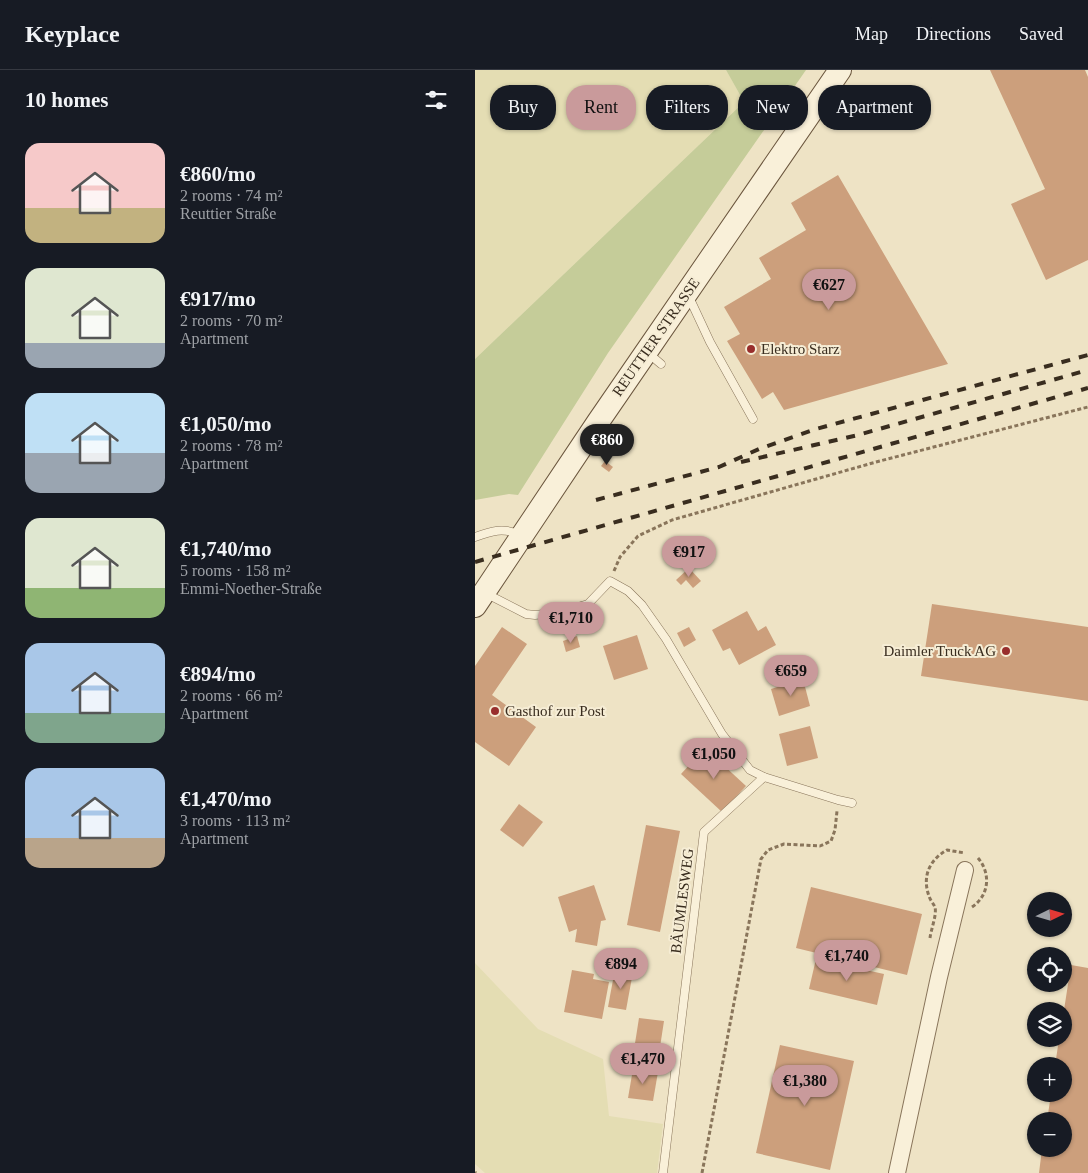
<!DOCTYPE html>
<meta charset="utf-8">
<style>
body{margin:0;font-family:Georgia,serif;background:#242831;color:#f1f3f6;height:100vh;display:flex;flex-direction:column;font-size:19px;white-space:nowrap}
*{box-sizing:border-box;margin:0}
p{font-size:16px;color:#9ea1a6}
.icon{flex:none;width:28px;height:28px;fill:none;stroke:currentColor;stroke-width:2;stroke-linecap:round;stroke-linejoin:round}
.map{position:relative;flex:1;overflow:hidden}
.sheet{display:flex;flex-direction:column;background:#171b24;width:475px}
.sheet>*{flex:none}
.banner{position:absolute;left:15px;top:15px;width:475px;height:45px;display:flex;gap:10px}
.needle{width:32px;rotate:85deg}
.fabs{position:absolute;left:552px;top:822px;display:grid;gap:10px}
.fabs a{display:grid;place-items:center;width:45px;height:45px;border-radius:50%;background:#171b24;box-shadow:0 1px 4px #0004;font-size:25px}
.price{position:absolute;translate:-50% -42px;padding:0 11px;border-radius:18px;background:#c99a9b;color:#111;font-size:16px;line-height:32px;filter:drop-shadow(0 1px 2px #0008)}
.price::after{content:'';position:absolute;left:50%;top:30px;width:15px;height:11px;margin-left:-8px;background:inherit;clip-path:polygon(0 0,100% 0,50% 100%)}
.price.selected{background:#222;color:#fff}
ul{padding:0;list-style:none}
li{display:flex;align-items:center;gap:15px;height:125px;padding:0 25px}
li span{display:grid;place-items:center;flex:none;width:140px;height:100px;border-radius:15px;color:#555}
li>.icon{margin-inline-start:auto}
span .icon{width:60px;height:60px;fill:#fffc;stroke-width:1}
li b{font-size:21px}
h2{display:flex;justify-content:space-between;align-items:center;height:60px;padding:0 25px;font-size:21px}
.pill{padding:0 18px;border-radius:20px;background:#171b24;box-shadow:0 1px 4px #0004;font-size:18px;line-height:45px}
.pill.selected{background:#c99a9b;color:#111}
header{display:flex;align-items:center;gap:30px;box-sizing:border-box;height:70px;padding:0 25px;background:#171b24;border-bottom:1px solid #363941}
header strong{font-size:24px}
nav{display:flex;gap:28px;margin-inline-start:auto;font-size:18px}
main{display:flex;flex:1;min-height:0}
.map>svg:first-child{display:block}
</style>
<header>
<strong>Keyplace</strong>
<nav><a>Map</a><a>Directions</a><a>Saved</a></nav>
</header>
<main>
<section class="sheet">
<h2>10 homes<svg class="icon" aria-label="filters" viewBox="0 0 24 24"><path d="M4 7h16M4 17h16"/><circle cx="9" cy="7" r="2"/><circle cx="15" cy="17" r="2"/></svg></h2>
<ul>
<li><span style="background:linear-gradient(#f6c9c9 65%,#c2b280 0)"><svg class="icon" aria-label="home" viewBox="0 0 24 24"><path d="M3 11l9-7 9 7M6 9v11h12V9"/></svg></span><div><b>€860/mo</b><p>2 rooms · 74 m²</p><p>Reuttier Straße</p></div></li>
<li><span style="background:linear-gradient(#dfe7d0 75%,#9aa5b1 0)"><svg class="icon" aria-label="home" viewBox="0 0 24 24"><path d="M3 11l9-7 9 7M6 9v11h12V9"/></svg></span><div><b>€917/mo</b><p>2 rooms · 70 m²</p><p>Apartment</p></div></li>
<li><span style="background:linear-gradient(#bfe0f5 60%,#9aa5b1 0)"><svg class="icon" aria-label="home" viewBox="0 0 24 24"><path d="M3 11l9-7 9 7M6 9v11h12V9"/></svg></span><div><b>€1,050/mo</b><p>2 rooms · 78 m²</p><p>Apartment</p></div></li>
<li><span style="background:linear-gradient(#dfe7d0 70%,#8fb573 0)"><svg class="icon" aria-label="home" viewBox="0 0 24 24"><path d="M3 11l9-7 9 7M6 9v11h12V9"/></svg></span><div><b>€1,740/mo</b><p>5 rooms · 158 m²</p><p>Emmi-Noether-Straße</p></div></li>
<li><span style="background:linear-gradient(#a9c7e8 70%,#7fa58c 0)"><svg class="icon" aria-label="home" viewBox="0 0 24 24"><path d="M3 11l9-7 9 7M6 9v11h12V9"/></svg></span><div><b>€894/mo</b><p>2 rooms · 66 m²</p><p>Apartment</p></div></li>
<li><span style="background:linear-gradient(#a9c7e8 70%,#b9a48a 0)"><svg class="icon" aria-label="home" viewBox="0 0 24 24"><path d="M3 11l9-7 9 7M6 9v11h12V9"/></svg></span><div><b>€1,470/mo</b><p>3 rooms · 113 m²</p><p>Apartment</p></div></li>
</ul>
</section>
<div class="map">
<svg width="613" height="1103" viewBox="0 0 613 1103">
<rect width="100%" height="100%" fill="#eee3c5"/>
<g fill="#e4ddb3">
<polygon points="0,0 251,0 269,32 0,289"/>
<polygon points="0,893 63,959 128,989 134,1046 188,1054 182,1103 10,1103 0,1094"/>
</g>
<polygon fill="#c5cc99" points="251,0 331,0 133,283 43,425 34,424 0,430 0,289 269,32"/>
<g fill="#cc9f7c">
<polygon points="515,0 610,0 613,7 613,190 571,210 536,134 570,119"/>
<polygon points="363,105 473,294 309,340 298,322 287,329 252,271 265,264 249,237 296,209 284,188 331,160 316,133"/>
<polygon points="130,391 138,397 134,402 126,396"/>
<polygon points="214,498 226,511 218,518 211,510 206,515 201,510"/>
<polygon points="457,534 613,557 613,631 446,606"/>
<polygon points="272,541 283,561 291,556 301,575 264,595 255,578 248,581 237,560"/>
<polygon points="27,557 52,574 17,625 61,657 34,696 0,672 0,596"/>
<polygon points="214,557 221,570 209,577 202,563"/>
<polygon points="162,565 173,599 139,610 128,576"/>
<polygon points="102,566 105,577 91,582 88,571"/>
<polygon points="328,609 335,636 304,646 296,619"/>
<polygon points="335,656 343,688 312,696 304,664"/>
<polygon points="230,678 271,716 247,742 206,704"/>
<polygon points="44,734 68,752 48,777 25,760"/>
<polygon points="171,755 205,761 185,862 152,855"/>
<polygon points="119,815 131,850 126,851 122,876 100,872 102,859 94,862 83,827"/>
<polygon points="336,817 447,844 432,905 321,878"/>
<polygon points="341,889 409,904 402,935 334,919"/>
<polygon points="596,895 613,898 613,1103 564,1103 567,1079 589,1079 589,1051 572,1051 576,1024 589,1024 589,996 580,996 584,969 589,969 589,940"/>
<polygon points="140,899 158,902 151,940 133,937"/>
<polygon points="97,900 119,904 118,909 134,912 127,949 89,942"/>
<polygon points="164,948 189,951 183,990 158,986"/>
<polygon points="305,975 379,991 355,1100 281,1083"/>
<polygon points="158,999 183,1002 178,1031 153,1028"/>
</g>
<g fill="none" stroke-linecap="round" stroke-linejoin="round">
<g stroke="#89755b" stroke-width="9">
<g id="lane">
<polyline points="214,227 235,272 278,349"/>
<polyline points="173,283 186,294"/>
<path d="M0 467C16 461 29 457 45 465"/>
<polyline points="12,524 51,544 60,545 86,542 113,534 135,511 153,521 167,535 191,569 247,664 275,700 289,707 363,730 377,733"/>
<polyline points="188,1103 229,762 289,707"/>
</g>
</g>
<g stroke="#89755b" stroke-width="18">
<polyline id="street" points="422,1103 464,907 490,800"/>
</g>
<g stroke="#6b563e" stroke-width="24">
<polyline id="secondary" points="0,536 123,352 365,0"/>
</g>
<g stroke="#89755b" stroke-width="3" stroke-dasharray="4 2.5" stroke-linecap="butt">
<polyline points="139,501 145,487 163,466 197,450 401,392 613,337"/>
<path d="M497 837C515 825 516 802 502 787"/>
<path d="M455 868C456 859 462 845 460 837 458 833 455 830 454 826 447 807 454 790 472 780L490 783"/>
<polyline points="0,1102 1,1103"/>
<polyline points="227,1103 286,789 293,780 309,774 345,776 356,771 360,760 362,741"/>
</g>
<use href="#lane" stroke="#f9f0d9" stroke-width="8"/>
<use href="#street" stroke="#f9f0d9" stroke-width="16"/>
<use href="#secondary" stroke="#f9f0d9" stroke-width="22"/>
<g stroke="#392d1f" stroke-width="4" stroke-dasharray="9 9" stroke-linecap="butt">
<polyline points="266,392 383,365 613,300"/>
<polyline points="121,430 244,397 284,379 341,359 613,285"/>
<polyline points="0,492 613,318"/>
</g>
</g>
<g fill="#982e2c" stroke="#f6edd5" stroke-width="2">
<circle cx="276" cy="279" r="5"/>
<circle cx="531" cy="581" r="5"/>
<circle cx="20" cy="641" r="5"/>
</g>
<g text-anchor="middle" stroke-width="4" stroke-linejoin="round" paint-order="stroke">
<g font-size="15" fill="#392d1f" stroke="#f6edd5">
<text transform="translate(181 267) rotate(-55)" y="5">REUTTIER STRASSE</text>
<text transform="translate(207 831) rotate(-83)" y="5">BÄUMLESWEG</text>
</g>
<g font-size="15" fill="#392d1f" stroke="#f6edd5" text-anchor="start">
<text x="286" y="284">Elektro Starz</text>
<text x="521" y="586" text-anchor="end">Daimler Truck AG</text>
<text x="30" y="646">Gasthof zur Post</text>
</g>
</g>
</svg>
<div class="fabs">
<a><svg class="needle" viewBox="-14 -14 28 28"><path d="M0-13l5 13h-10z" fill="#e53935"/><path d="M0 13l5-13h-10z" fill="#9ea1a6"/></svg></a>
<a><svg class="icon" aria-label="locate" viewBox="0 0 24 24"><circle cx="12" cy="12" r="6"/><path d="M12 2v4M12 18v4M2 12h4M18 12h4"/></svg></a>
<a><svg class="icon" aria-label="layers" viewBox="0 0 24 24"><path d="M12 4l9 5-9 5-9-5zM3 14l9 5 9-5"/></svg></a>
<a>+</a>
<a>−</a>
</div>
<b class="price" style="left:354px;top:241px">€627</b>
<b class="price selected" style="left:132px;top:396px">€860</b>
<b class="price" style="left:214px;top:508px">€917</b>
<b class="price" style="left:96px;top:574px">€1,710</b>
<b class="price" style="left:316px;top:627px">€659</b>
<b class="price" style="left:239px;top:710px">€1,050</b>
<b class="price" style="left:372px;top:912px">€1,740</b>
<b class="price" style="left:146px;top:920px">€894</b>
<b class="price" style="left:168px;top:1015px">€1,470</b>
<b class="price" style="left:330px;top:1037px">€1,380</b>
<div class="banner">
<a class="pill">Buy</a>
<a class="pill selected">Rent</a>
<a class="pill">Filters</a>
<a class="pill">New</a>
<a class="pill">Apartment</a>
</div>
</div>
</main>
